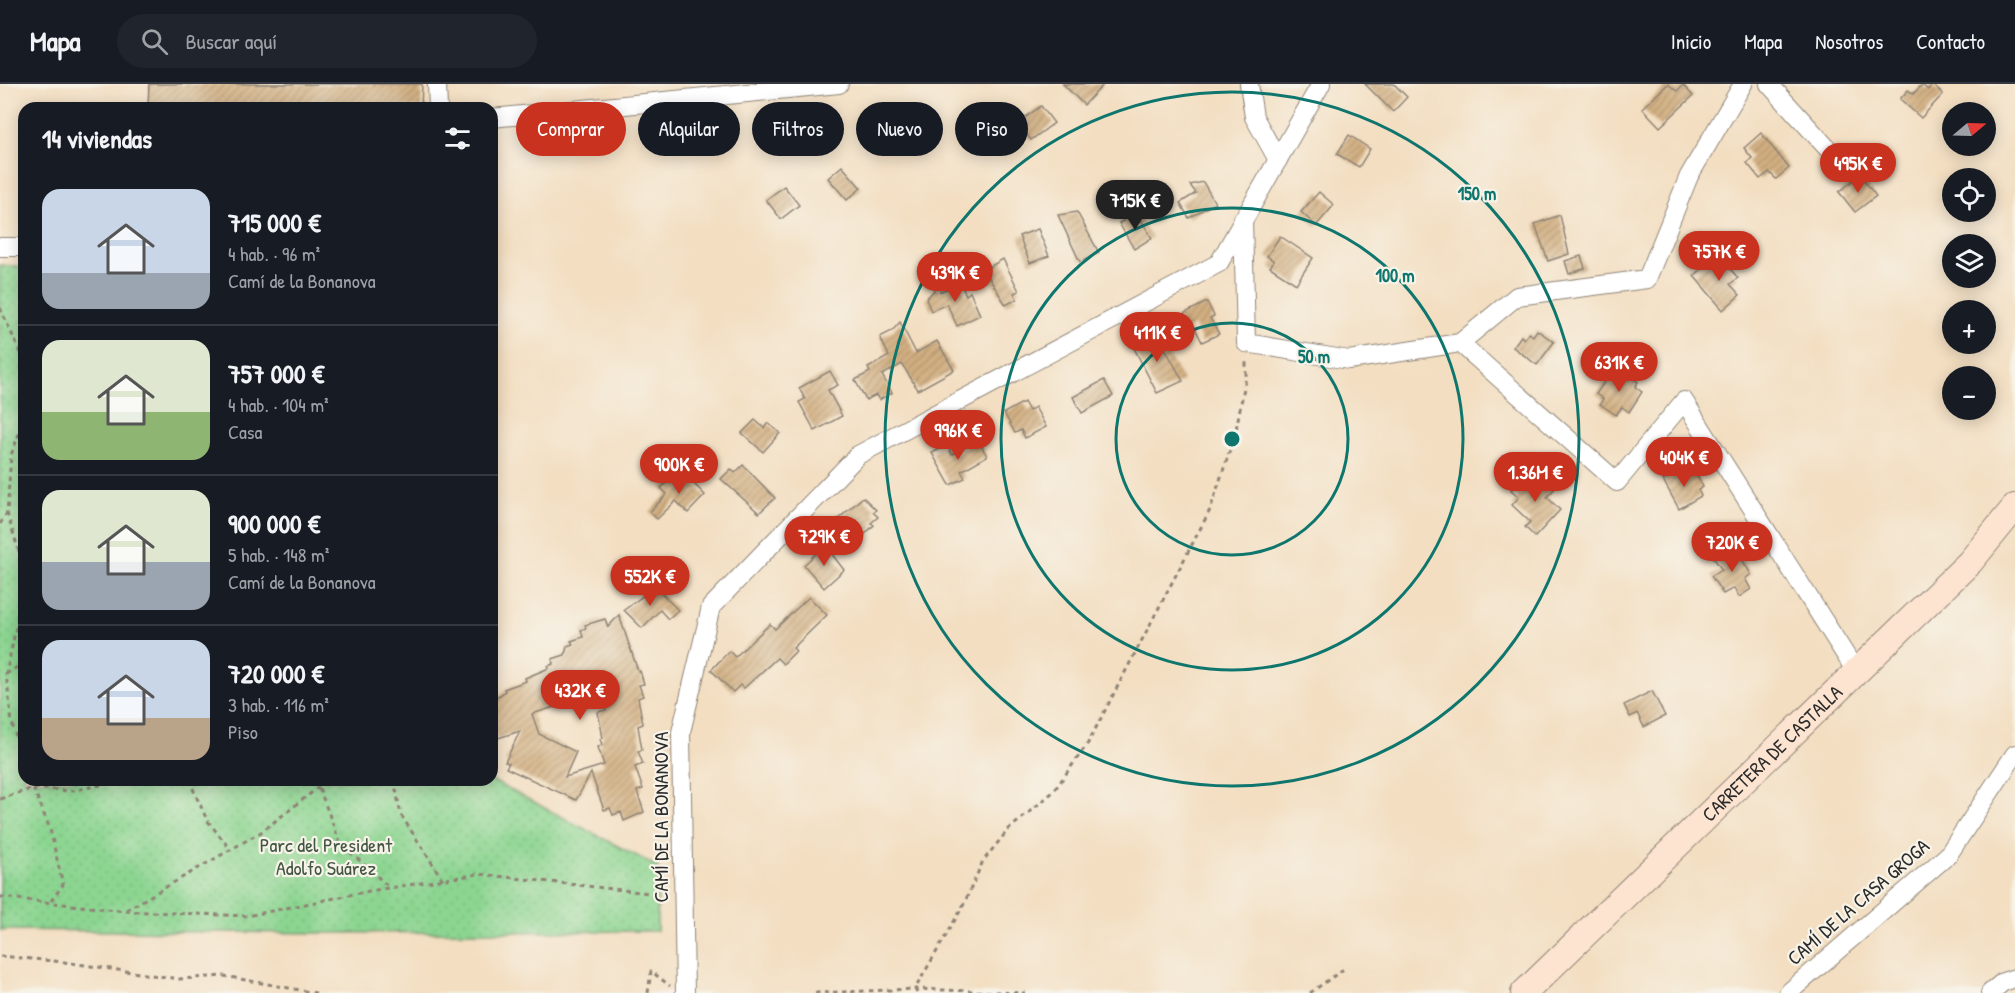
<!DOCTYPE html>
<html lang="es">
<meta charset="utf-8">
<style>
body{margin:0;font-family:"Patrick Hand",sans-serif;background:#20242c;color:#f1f3f6;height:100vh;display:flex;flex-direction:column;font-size:22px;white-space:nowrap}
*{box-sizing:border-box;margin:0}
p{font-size:20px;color:#9ea1a6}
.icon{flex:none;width:33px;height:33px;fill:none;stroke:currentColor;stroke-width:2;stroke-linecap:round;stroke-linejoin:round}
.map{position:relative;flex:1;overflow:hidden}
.drawer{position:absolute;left:18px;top:18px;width:480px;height:684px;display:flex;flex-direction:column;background:#171b24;border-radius:18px;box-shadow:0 3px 15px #0003}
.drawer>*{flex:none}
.guide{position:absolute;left:516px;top:18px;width:570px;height:54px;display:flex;gap:12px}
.needle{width:39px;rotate:71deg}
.fabs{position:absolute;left:1942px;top:18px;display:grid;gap:12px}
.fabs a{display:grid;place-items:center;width:54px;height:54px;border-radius:50%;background:#171b24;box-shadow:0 3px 15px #0003;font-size:30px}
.price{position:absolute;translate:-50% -51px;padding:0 14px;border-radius:21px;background:#c8321e;color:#fff;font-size:20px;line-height:39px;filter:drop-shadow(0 2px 3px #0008)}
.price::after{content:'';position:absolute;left:50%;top:36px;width:18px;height:14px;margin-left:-9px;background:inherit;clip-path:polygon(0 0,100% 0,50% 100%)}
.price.on{background:#222;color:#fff}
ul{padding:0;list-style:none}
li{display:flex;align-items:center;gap:18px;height:150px;padding:0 24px}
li+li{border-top:2px solid #363941}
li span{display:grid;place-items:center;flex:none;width:168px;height:120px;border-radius:18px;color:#555}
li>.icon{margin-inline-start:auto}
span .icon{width:72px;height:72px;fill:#fffc;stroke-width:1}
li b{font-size:26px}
h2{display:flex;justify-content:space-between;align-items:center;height:72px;padding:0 24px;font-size:26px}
.pill{padding:0 21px;border-radius:27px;background:#171b24;box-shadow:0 3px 15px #0003;font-size:21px;line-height:54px}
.pill.on{background:#c8321e;color:#fff}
header{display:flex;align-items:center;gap:36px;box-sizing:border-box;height:84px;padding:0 30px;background:#171b24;border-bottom:2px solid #363941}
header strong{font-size:28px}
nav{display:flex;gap:33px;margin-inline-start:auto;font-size:21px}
.search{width:420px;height:54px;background:#20242c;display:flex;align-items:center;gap:15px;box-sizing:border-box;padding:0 21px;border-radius:33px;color:#9ea1a6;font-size:22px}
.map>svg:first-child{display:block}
</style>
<header>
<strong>Mapa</strong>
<div class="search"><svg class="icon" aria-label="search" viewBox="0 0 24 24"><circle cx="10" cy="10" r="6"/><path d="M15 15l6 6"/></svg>Buscar aquí</div>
<nav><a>Inicio</a><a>Mapa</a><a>Nosotros</a><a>Contacto</a></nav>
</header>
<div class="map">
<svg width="2015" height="909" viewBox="0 0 2015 909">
<defs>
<pattern id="park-dots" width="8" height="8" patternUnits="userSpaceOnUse" patternTransform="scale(1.5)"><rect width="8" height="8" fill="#8cd591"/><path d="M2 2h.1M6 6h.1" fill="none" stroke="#79b77d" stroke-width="1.8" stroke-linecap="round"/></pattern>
<pattern id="building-hatch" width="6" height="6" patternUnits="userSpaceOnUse" patternTransform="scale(1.5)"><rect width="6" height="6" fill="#d3b082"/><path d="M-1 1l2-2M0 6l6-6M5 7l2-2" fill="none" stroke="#ab8f6b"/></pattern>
</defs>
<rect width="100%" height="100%" fill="#f7f3e8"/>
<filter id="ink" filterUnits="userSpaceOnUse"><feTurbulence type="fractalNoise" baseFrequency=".0167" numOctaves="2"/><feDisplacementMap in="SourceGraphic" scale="12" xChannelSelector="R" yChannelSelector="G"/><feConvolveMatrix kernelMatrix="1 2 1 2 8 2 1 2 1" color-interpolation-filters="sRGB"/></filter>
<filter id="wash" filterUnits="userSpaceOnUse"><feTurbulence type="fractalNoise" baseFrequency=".008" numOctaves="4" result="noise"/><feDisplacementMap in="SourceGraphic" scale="24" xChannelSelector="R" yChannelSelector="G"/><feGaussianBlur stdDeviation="1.35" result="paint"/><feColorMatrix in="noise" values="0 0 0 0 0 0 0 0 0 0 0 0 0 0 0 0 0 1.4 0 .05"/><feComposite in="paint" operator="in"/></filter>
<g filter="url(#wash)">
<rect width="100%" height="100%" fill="#f3dec1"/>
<polygon fill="url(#park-dots)" stroke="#5c805e" stroke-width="1.5" points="0,181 24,183 24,696 491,696 658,783 657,847 326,849 0,846"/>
<g id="blocks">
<g fill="url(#building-hatch)" fill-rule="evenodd">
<polygon points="149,0 422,0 421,24 148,24"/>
<polygon points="1063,0 1104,0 1084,21"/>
<polygon points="1365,0 1394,0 1407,13 1393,28"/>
<polygon points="1668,0 1677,7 1683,1 1693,12 1660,43 1642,24"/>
<polygon points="1922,1 1928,6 1932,1 1943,10 1921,34 1900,15 1908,6 1913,10"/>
<polygon points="1041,22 1054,39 1031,56 1018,39"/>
<polygon points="1761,49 1789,84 1776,95 1769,88 1760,95 1747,79 1752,74 1744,64"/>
<polygon points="1349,51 1370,65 1359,83 1337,70"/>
<polygon points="842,82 861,104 847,116 828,94"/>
<polygon points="1860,91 1876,112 1855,128 1839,108"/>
<polygon points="1203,98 1215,119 1189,134 1180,119 1196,109 1190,101"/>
<polygon points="784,102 799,121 781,135 766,116"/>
<polygon points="1319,108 1334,121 1316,142 1301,128"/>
<polygon points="1077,128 1099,169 1080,178 1058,131"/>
<polygon points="1137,129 1152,154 1134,165 1119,139"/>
<polygon points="1560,131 1569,170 1548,177 1535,140"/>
<polygon points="1038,145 1049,172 1030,179 1019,152"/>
<polygon points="1280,152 1313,174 1296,200 1270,183 1274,177 1267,172"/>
<polygon points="1718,171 1738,194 1730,200 1740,211 1723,226 1694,192"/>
<polygon points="1581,172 1585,184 1569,190 1565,177"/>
<polygon points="1003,175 1019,207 1014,209 1017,215 1006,221 984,186"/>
<polygon points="960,199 966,211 970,208 980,231 957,242 947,220 931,227 926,215 938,202 940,208"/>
<polygon points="1207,218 1214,232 1210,234 1219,250 1202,258 1194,242 1184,247 1177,233"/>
<polygon points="900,238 916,269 937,257 954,286 918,306 902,280 882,291 892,309 879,316 876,311 866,316 855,296 870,288 868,284 889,272 880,253 892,247"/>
<polygon points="1537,246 1554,258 1537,281 1513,263 1521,252 1524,255 1529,249 1533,252"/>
<polygon points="1156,248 1183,297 1157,309 1132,260"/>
<polygon points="830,287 838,301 828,306 842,332 815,347 799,318 805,315 799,304"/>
<polygon points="1611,288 1620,293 1624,288 1638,298 1635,303 1642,308 1629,328 1622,323 1616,331 1600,320 1603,315 1596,310"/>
<polygon points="1104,296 1113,312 1082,329 1073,313"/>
<polygon points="1024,318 1029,327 1035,323 1046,343 1025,354 1021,346 1015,349 1004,329"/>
<polygon points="755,336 764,344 768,339 780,349 763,368 742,349"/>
<polygon points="978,356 987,372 961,387 965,394 950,401 932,369 947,361 952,371"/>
<polygon points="743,381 775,414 759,429 721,395 731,385 735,389"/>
<polygon points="1683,385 1688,393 1696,389 1703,403 1698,406 1701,412 1679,425 1663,396"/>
<polygon points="680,386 705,411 688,429 676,417 657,435 650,428 667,410 661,404"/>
<polygon points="1528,388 1541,400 1546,394 1556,403 1547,413 1560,426 1535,453 1525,443 1530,438 1512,421 1519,413 1511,406"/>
<polygon points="863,413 876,426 873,428 878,433 871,439 874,441 857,458 846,448 836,459 827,450 837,439 836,437"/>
<polygon points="825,461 844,486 824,504 804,481"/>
<polygon points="1726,465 1730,471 1737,467 1751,490 1745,495 1751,505 1739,513 1734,504 1723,510 1711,492 1722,486 1713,473"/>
<polygon points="655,503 678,526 668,535 660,526 642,544 624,526"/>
<polygon points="809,513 827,531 793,564 796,567 783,580 777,574 744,604 740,601 733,608 711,586 729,567 735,573 770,540 775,545"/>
<path d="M619 531 638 587H640L644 600 639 601 643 612 638 614 643 640 638 642 642 666 638 667 643 680 635 683 643 705 637 707 644 728 624 737 621 728 613 731 610 724 604 726 591 689 576 716 506 684 509 679 505 678 520 647 492 656V614L500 611 505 607 504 605 526 597 525 594 549 584 548 582 553 580 552 575 565 571 567 562 573 560 571 557 583 553 581 546 586 544 585 541 605 535 608 543ZM598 604 606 626 598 628 603 654 600 655 602 661 598 663 604 681 565 693 576 668 539 650 532 630 567 619 566 615Z"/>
<polygon points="1652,607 1665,632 1644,643 1637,629 1630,633 1624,621"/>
</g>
</g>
</g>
<g filter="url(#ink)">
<use href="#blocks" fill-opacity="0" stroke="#8f8476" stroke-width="1.5"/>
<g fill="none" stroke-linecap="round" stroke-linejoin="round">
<g stroke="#8f8476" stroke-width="20">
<g id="street">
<polyline points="437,0 438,24"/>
<polyline points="1249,0 1254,33 1278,76"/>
<polyline points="1769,0 1829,66"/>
<polyline points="492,34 839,0"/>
<polyline points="1243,135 1246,259 1349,276 1460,259 1517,212 1647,195 1689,92 1743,0"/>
<polyline points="0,163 24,163"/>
<polyline points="1460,259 1617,398 1684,317 1857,589"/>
<polyline points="685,909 681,648 711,523 858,371 1219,179 1321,0"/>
<polyline points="1788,909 1948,771 2015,670"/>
<polyline points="1990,909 2003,898 2015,894"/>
</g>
</g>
<g stroke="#8f8476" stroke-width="28">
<g id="secondary">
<path id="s1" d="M1524 909 1970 478 2015 423"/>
</g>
</g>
<g stroke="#8f8476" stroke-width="3" stroke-dasharray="4.5 4.5" stroke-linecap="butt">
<polyline points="0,224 24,276"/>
<polyline points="7,429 22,477 23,512 6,590 12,639 24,679"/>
<polyline points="0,440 7,429 11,371 24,337"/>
<polyline points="6,590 24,579"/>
<polyline points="30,696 50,745 63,801 50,818"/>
<polyline points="189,696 207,736 230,765"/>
<polyline points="316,696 340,759 389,803"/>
<polyline points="394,696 401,731 443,796"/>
<polyline points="0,715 33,704 70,707 126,696"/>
<polyline points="0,813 125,827 247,832 369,807 479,790 657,810"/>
<polyline points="126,826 261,748 328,696"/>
<polyline points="0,872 64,878 179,895 224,892 316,909"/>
<polyline points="648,909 651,887 670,902"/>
<polyline points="815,909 915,905 1025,909"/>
<polyline points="917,909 915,905 963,822 983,777 1008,746 1053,708 1088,659 1210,426 1235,351 1246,293 1246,276"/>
<polyline points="1310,909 1345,884"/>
</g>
<use href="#street" stroke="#fff" stroke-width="18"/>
<use href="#secondary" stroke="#fde4d1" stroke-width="26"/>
</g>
</g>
<g fill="none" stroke="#0f766e" stroke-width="3">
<circle cx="1232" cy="355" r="116"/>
<circle cx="1232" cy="355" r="231"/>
<circle cx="1232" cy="355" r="347"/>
</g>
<g text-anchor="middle" stroke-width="4.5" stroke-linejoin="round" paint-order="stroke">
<g font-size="20" fill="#2b2b2b" stroke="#f7f3e8">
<text dy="7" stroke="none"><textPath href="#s1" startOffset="345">CARRETERA DE CASTALLA</textPath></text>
<text transform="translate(661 733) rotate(-90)" y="7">CAMÍ DE LA BONANOVA</text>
<text transform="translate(1858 818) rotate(-41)" y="7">CAMÍ DE LA CASA GROGA</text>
</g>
<g font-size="20" fill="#435644" stroke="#f7f3e8">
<text x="326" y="768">Parc del President<tspan x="326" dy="23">Adolfo Suárez</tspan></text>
</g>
</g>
<circle cx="1232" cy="355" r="9" fill="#0f766e" stroke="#f7f3e8" stroke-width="3"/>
<g font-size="18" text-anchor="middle" font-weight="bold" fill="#0f766e" stroke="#f7f3e8" stroke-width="4.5" stroke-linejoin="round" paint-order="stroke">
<text x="1477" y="116">150 m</text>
<text x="1395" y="198">100 m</text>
<text x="1314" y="279">50 m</text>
</g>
</svg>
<div class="fabs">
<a><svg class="needle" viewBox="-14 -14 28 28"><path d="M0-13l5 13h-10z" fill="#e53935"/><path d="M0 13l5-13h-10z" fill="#9ea1a6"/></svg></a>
<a><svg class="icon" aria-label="locate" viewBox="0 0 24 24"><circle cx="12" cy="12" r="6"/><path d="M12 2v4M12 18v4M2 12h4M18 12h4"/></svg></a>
<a><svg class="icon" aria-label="layers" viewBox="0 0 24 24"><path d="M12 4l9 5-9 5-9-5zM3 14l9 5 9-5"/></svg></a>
<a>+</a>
<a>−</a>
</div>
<b class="price" style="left:1858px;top:110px">495K €</b>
<b class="price on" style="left:1135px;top:147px">715K €</b>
<b class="price" style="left:1719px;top:198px">757K €</b>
<b class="price" style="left:955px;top:219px">439K €</b>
<b class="price" style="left:1157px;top:279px">411K €</b>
<b class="price" style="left:1619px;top:309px">631K €</b>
<b class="price" style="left:958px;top:377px">996K €</b>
<b class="price" style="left:1684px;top:404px">404K €</b>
<b class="price" style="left:679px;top:411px">900K €</b>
<b class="price" style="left:1535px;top:419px">1.36M €</b>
<b class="price" style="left:824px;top:483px">729K €</b>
<b class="price" style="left:1732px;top:489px">720K €</b>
<b class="price" style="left:650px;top:523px">552K €</b>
<b class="price" style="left:580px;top:637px">432K €</b>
<div class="guide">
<a class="pill on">Comprar</a>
<a class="pill">Alquilar</a>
<a class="pill">Filtros</a>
<a class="pill">Nuevo</a>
<a class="pill">Piso</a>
</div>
<section class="drawer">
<h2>14 viviendas<svg class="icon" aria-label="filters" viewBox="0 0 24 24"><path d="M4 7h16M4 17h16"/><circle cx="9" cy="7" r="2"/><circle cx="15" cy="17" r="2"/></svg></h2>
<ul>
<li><span style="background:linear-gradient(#c9d6e8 70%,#9aa5b1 0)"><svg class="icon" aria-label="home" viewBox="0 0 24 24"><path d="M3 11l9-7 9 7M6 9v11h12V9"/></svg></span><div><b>715 000 €</b><p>4 hab. · 96 m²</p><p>Camí de la Bonanova</p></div></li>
<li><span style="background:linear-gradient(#dfe7d0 60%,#8fb573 0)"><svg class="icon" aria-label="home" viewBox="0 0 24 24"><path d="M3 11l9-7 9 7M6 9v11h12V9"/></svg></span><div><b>757 000 €</b><p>4 hab. · 104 m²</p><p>Casa</p></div></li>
<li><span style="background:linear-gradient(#dfe7d0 60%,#9aa5b1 0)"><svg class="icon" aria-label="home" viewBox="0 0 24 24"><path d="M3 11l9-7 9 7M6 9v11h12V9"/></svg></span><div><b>900 000 €</b><p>5 hab. · 148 m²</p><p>Camí de la Bonanova</p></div></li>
<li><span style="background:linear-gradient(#c9d6e8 65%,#b9a48a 0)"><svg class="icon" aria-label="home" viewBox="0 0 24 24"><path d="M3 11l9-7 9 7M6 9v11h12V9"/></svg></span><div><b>720 000 €</b><p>3 hab. · 116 m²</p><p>Piso</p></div></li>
</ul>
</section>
</div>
